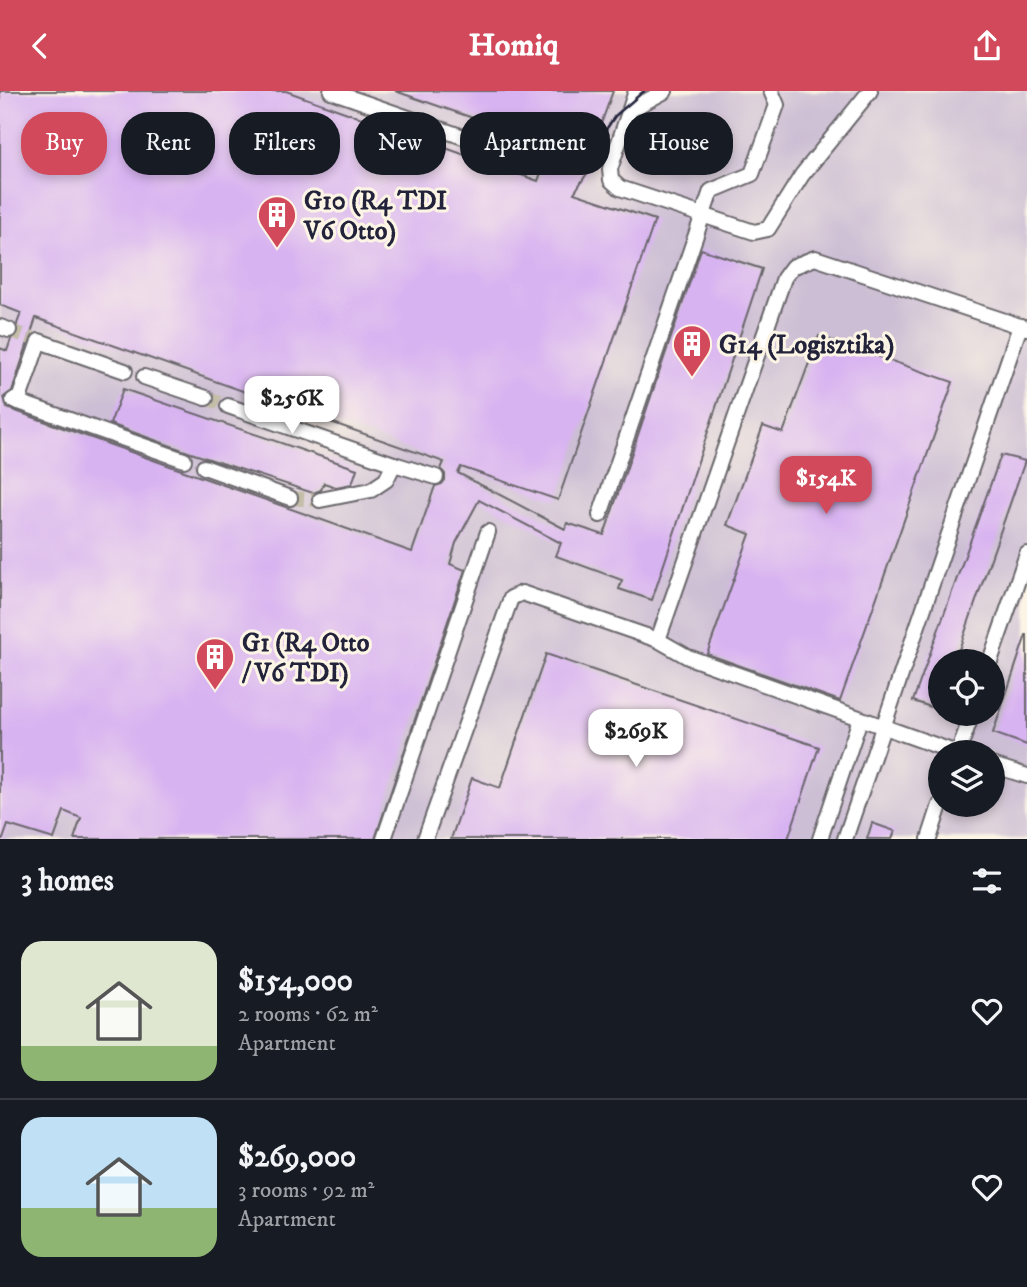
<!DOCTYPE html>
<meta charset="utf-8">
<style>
body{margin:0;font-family:"IM FELL DW Pica",serif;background:#242831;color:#f1f3f6;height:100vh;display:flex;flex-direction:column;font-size:26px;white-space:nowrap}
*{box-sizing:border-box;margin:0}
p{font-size:23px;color:#9ea1a6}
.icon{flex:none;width:38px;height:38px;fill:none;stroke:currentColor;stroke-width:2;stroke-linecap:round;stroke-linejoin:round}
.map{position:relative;height:748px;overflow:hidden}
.sheet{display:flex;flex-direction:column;background:#171b24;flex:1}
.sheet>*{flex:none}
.guide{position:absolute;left:21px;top:21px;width:985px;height:63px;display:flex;gap:14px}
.controls{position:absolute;left:928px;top:558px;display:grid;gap:14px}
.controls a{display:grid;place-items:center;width:77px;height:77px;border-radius:50%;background:#171b24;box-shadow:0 4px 10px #0003;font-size:35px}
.price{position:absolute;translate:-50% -60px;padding:0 16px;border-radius:14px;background:#fff;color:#222;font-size:23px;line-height:46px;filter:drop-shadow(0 2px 4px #0008)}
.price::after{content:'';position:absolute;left:50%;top:42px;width:21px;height:16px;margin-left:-10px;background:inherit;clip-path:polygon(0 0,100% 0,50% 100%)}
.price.current{background:#d1495b;color:#fff}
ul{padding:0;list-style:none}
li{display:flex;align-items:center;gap:21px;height:175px;padding:0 21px}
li+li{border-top:2px solid #363941}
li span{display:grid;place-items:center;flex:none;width:196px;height:140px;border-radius:21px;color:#555}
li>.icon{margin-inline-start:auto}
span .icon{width:84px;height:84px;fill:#fffc;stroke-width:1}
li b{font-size:30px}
h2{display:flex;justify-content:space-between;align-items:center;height:84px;padding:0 21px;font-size:30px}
.pill{padding:0 24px;border-radius:28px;background:#171b24;box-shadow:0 4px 10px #0003;font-size:24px;line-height:63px}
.pill.current{background:#d1495b;color:#fff}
header{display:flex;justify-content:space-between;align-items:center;height:91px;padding:0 21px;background:#d1495b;color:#fff;font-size:32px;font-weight:800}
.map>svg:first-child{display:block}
</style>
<header><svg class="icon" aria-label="back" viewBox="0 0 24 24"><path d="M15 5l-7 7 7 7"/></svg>Homiq<svg class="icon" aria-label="share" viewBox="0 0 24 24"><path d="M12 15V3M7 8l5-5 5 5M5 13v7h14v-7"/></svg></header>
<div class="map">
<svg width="1027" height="748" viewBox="0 0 1027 748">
<rect width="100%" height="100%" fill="#fcf5e5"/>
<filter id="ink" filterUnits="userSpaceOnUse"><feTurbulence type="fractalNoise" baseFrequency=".0143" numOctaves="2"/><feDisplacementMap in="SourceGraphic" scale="14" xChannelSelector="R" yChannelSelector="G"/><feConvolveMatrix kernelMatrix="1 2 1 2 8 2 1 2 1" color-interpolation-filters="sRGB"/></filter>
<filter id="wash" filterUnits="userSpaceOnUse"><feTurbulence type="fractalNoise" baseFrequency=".00686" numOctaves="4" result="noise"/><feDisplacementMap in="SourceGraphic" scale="28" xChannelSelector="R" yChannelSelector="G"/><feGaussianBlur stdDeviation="1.57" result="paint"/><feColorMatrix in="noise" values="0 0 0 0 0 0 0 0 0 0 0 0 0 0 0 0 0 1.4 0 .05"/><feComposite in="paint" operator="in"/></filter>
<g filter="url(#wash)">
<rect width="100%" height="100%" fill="#ece4c3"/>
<path fill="#ccbed4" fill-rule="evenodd" d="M0 0H1027V748H0ZM940 570H992V623H940ZM940 662H992V714H940Z"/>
<g id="blocks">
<g fill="#d8b3f1" fill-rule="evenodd">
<path d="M0 0H286L538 90 541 82 550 77V71L547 66 551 54 395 0H613L597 44 608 51 574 102 655 129 558 409 461 376 458 382 565 438 567 432 604 444 701 158 762 178 652 509 619 498 622 489 556 465 561 452 479 409 456 452 450 473 465 479 375 748H74L81 727 64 720 54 748 8 734 3 748H0V257L7 260 11 248 18 243 17 233 21 222 0 214ZM36 227 444 371 441 378 445 383V389L442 393 435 395 412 461 7 317 4 306 12 300Z"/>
<polygon points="819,245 953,291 840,610 707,563 750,443 727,434 763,335 783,342"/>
<polygon points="123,298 357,378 352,393 336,396 324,392 321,399 313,402 188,361 110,333"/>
<polygon points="1001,364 1025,370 955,570 940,570 940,619 913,610"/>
<polygon points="1026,544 1027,544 1027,654 993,642"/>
<polygon points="546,563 819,656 788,748 451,748 472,687 500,697"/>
<polygon points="872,732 895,740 892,748 867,748"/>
</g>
</g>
</g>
<g filter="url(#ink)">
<use href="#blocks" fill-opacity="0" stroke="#69666b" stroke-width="2"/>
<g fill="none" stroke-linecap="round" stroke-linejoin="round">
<g stroke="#c4bda8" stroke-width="14" stroke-dasharray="14 7" stroke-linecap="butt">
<polyline points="9,239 39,250"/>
<polyline points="206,307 228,315"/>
<polyline points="290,407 320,409"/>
</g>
<g stroke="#69666b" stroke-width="18">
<g id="minor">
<polyline points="331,0 541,73"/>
<polyline points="636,0 610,78 611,89 620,97 754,141 768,138 802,84 870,0"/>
<polyline points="630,19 665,0"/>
<polyline points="0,236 9,239"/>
<polyline points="144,286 206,307"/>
<polyline points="13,309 184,369"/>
<polyline points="18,311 39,250 125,280"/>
<polyline points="228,315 394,373 386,389 371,399 320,409"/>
<polyline points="394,373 436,386"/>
<polyline points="204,376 290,407"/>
<polyline points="600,424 711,100 752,83 777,14 771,0"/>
<polyline points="658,549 784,187 792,176 815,167 1020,235"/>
<polyline points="990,570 1027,463"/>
<polyline points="958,662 972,623"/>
<polyline points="992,674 1027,685"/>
<polyline points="384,748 488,441"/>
<polyline points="425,748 511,507 522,502 658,549 688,566 957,662"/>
<polyline points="820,748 860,628"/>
<polyline points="845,748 1020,235 1027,237"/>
<polyline points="929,748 940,714"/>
</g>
</g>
<use href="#minor" stroke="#fff" stroke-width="14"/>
<polyline stroke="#22223b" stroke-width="2.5" points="601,46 615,25 644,0"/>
</g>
</g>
<defs>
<g id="building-pin" transform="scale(2.0125)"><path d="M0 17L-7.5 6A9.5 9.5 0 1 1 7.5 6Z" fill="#d1495b" stroke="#fcf5e5"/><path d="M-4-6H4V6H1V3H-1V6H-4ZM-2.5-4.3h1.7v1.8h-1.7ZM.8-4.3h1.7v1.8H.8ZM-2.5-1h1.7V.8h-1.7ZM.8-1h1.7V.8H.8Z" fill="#fff"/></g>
</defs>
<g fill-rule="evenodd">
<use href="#building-pin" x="277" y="124"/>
<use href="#building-pin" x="692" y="253"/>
<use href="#building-pin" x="215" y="566"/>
</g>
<g text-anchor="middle" stroke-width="6" stroke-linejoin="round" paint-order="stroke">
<g font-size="26" font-weight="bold" fill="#22223b" stroke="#fcf5e5" text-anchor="start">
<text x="304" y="118">G10 (R4 TDI<tspan x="304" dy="30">V6 Otto)</tspan></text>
<text x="719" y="262">G14 (Logisztika)</text>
<text x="242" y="560">G1 (R4 Otto<tspan x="242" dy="30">/ V6 TDI)</tspan></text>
</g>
</g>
</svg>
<div class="controls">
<a><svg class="icon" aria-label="locate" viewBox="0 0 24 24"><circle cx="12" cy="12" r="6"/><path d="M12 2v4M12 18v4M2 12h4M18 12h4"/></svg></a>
<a><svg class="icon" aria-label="layers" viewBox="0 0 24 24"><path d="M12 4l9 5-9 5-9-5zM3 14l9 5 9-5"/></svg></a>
</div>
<b class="price" style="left:292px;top:345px">$256K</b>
<b class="price current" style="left:826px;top:425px">$154K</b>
<b class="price" style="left:636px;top:678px">$269K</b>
<div class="guide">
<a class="pill current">Buy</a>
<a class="pill">Rent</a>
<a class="pill">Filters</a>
<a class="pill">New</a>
<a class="pill">Apartment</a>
<a class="pill">House</a>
</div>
</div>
<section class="sheet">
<h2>3 homes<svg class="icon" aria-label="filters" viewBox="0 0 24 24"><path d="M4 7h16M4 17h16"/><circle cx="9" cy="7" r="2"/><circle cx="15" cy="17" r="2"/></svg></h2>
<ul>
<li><span style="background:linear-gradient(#dfe7d0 75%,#8fb573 0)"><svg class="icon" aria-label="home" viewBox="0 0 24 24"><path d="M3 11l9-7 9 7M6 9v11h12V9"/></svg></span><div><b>$154,000</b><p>2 rooms · 62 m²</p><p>Apartment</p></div><svg class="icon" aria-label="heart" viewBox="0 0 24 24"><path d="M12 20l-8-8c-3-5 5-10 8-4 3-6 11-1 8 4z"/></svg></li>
<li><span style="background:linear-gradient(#bfe0f5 65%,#8fb573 0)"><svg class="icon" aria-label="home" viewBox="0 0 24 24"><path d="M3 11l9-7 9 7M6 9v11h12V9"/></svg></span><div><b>$269,000</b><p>3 rooms · 92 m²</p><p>Apartment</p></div><svg class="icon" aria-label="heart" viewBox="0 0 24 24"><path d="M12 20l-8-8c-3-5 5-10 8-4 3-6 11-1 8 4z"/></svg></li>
</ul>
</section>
